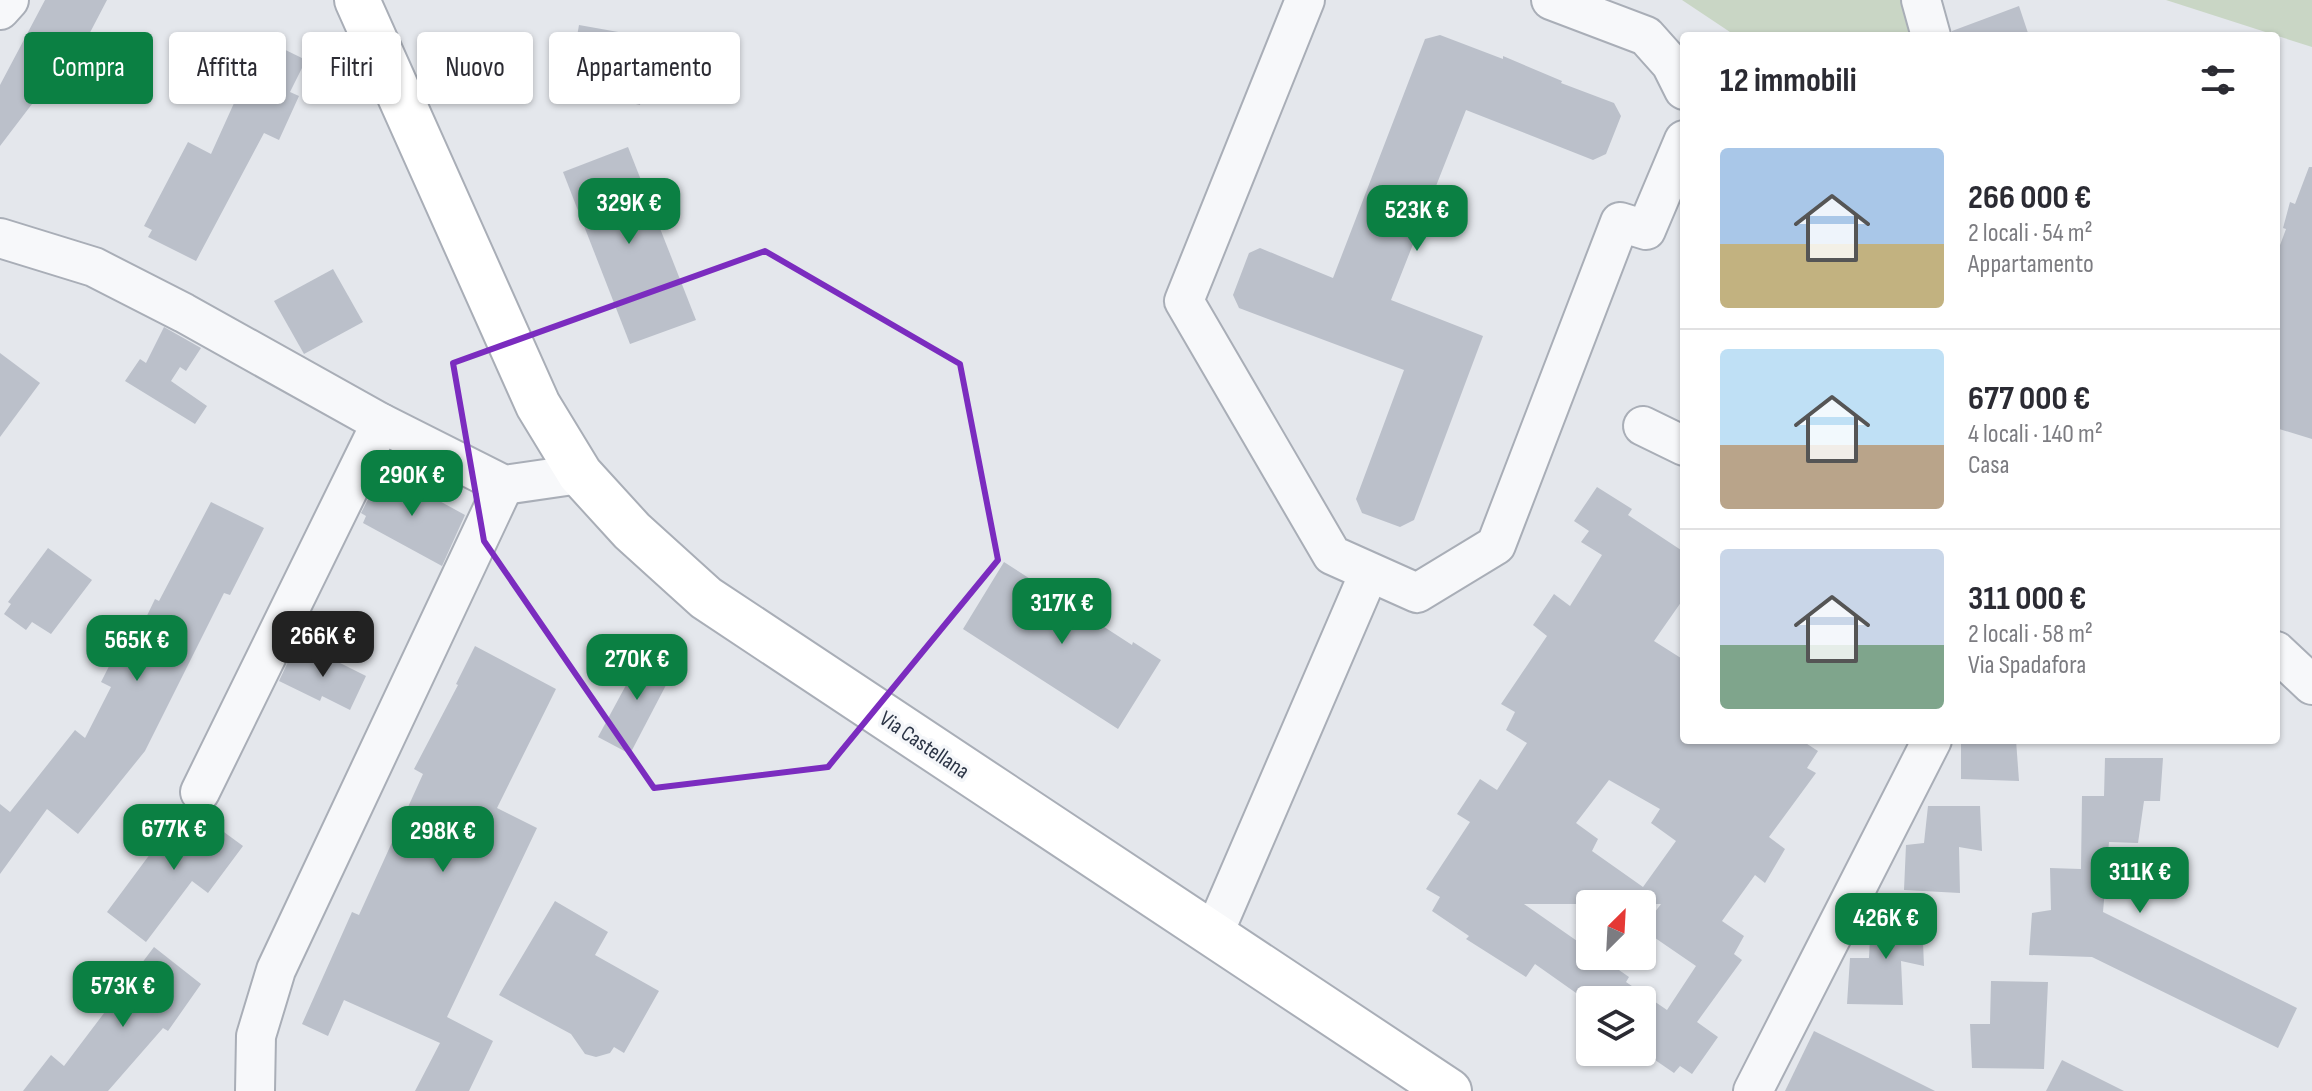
<!DOCTYPE html>
<html lang="it">
<meta charset="utf-8">
<style>
body{margin:0;font-family:"Sofia Sans Condensed",sans-serif;background:#f7f7f7;color:#2b2b33;height:100vh;display:flex;flex-direction:column;font-size:30px;white-space:nowrap}
*{box-sizing:border-box;margin:0}
p{font-size:26px;color:#7c7c81}
.icon{flex:none;width:44px;height:44px;fill:none;stroke:currentColor;stroke-width:2;stroke-linecap:round;stroke-linejoin:round}
.map{position:relative;flex:1;overflow:hidden}
.side{position:absolute;left:1680px;top:32px;width:600px;height:712px;display:flex;flex-direction:column;background:#fff;border-radius:8px;box-shadow:0 2px 6px #0004}
.side>*{flex:none}
.banner{position:absolute;left:24px;top:32px;width:760px;height:72px;display:flex;gap:16px}
.needle{width:52px;rotate:24deg}
.controls{position:absolute;left:1576px;top:890px;display:grid;gap:16px}
.controls a{display:grid;place-items:center;width:80px;height:80px;border-radius:8px;background:#fff;box-shadow:0 2px 6px #0004;font-size:40px}
.price{position:absolute;translate:-50% -68px;padding:0 18px;border-radius:16px;background:#0b8043;color:#fff;font-size:26px;line-height:52px;filter:drop-shadow(0 2px 4px #0008)}
.price::after{content:'';position:absolute;left:50%;top:48px;width:24px;height:18px;margin-left:-12px;background:inherit;clip-path:polygon(0 0,100% 0,50% 100%)}
.price.on{background:#222;color:#fff}
ul{padding:0;list-style:none}
li{display:flex;align-items:center;gap:24px;height:200px;padding:0 40px}
li+li{border-top:2px solid #e1e1e2}
li span{display:grid;place-items:center;flex:none;width:224px;height:160px;border-radius:8px;color:#555}
li>.icon{margin-inline-start:auto}
span .icon{width:96px;height:96px;fill:#fffc;stroke-width:1}
li b{font-size:34px}
h2{display:flex;justify-content:space-between;align-items:center;height:96px;padding:0 40px;font-size:34px}
.tag{padding:0 28px;border-radius:8px;background:#fff;box-shadow:0 2px 6px #0004;font-size:28px;line-height:72px}
.tag.on{background:#0b8043;color:#fff}
.map>svg:first-child{display:block}
</style>
<div class="map">
<svg width="2312" height="1091" viewBox="0 0 2312 1091">
<rect width="100%" height="100%" fill="#e4e7ec"/>
<g fill="#c9d6c5">
<polygon points="1682,0 1904,0 1912,36 1736,36"/>
<polygon points="2166,0 2312,0 2312,47"/>
</g>
<g fill="#bbc0ca" fill-rule="evenodd">
<polygon points="45,0 107,0 60,90 48,83 0,146 0,85"/>
<polygon points="2019,6 2029,36 1952,36 1952,31"/>
<polygon points="579,25 652,38 640,105 568,88"/>
<polygon points="1440,35 1503,59 1503,56 1562,81 1561,83 1614,103 1621,116 1606,154 1593,160 1466,110 1391,300 1483,336 1414,520 1400,527 1362,513 1356,499 1404,370 1239,308 1233,295 1249,253 1260,248 1333,278 1425,39"/>
<polygon points="263,39 306,60 290,92 299,96 279,140 264,133 196,261 148,237 152,230 144,226 188,142 211,154"/>
<polygon points="628,147 696,320 630,344 563,172"/>
<polygon points="2309,167 2312,167 2312,439 2276,428 2276,256 2286,229 2283,228 2290,202 2295,204"/>
<polygon points="333,269 363,322 304,354 274,301"/>
<polygon points="164,327 201,348 186,371 180,367 171,381 207,406 195,424 125,381 140,359 146,363"/>
<polygon points="0,353 40,383 0,437"/>
<polygon points="383,470 465,515 442,566 363,523 366,516 361,513"/>
<path d="M1597 487 1632 509 1628 515 1684 552V598L1654 641 1684 660V740H1801L1818 751 1807 768 1816 773 1769 837 1785 849 1765 883 1755 875 1722 921 1744 936 1734 954 1742 960 1697 1022 1718 1037 1692 1074 1680 1066 1674 1073 1642 1051V1000H1586L1535 964 1526 977 1466 939 1469 936 1432 911 1440 897 1426 889 1470 822 1457 814 1480 779 1497 790 1527 743 1506 730 1515 712 1501 704 1547 636 1533 625 1554 594 1570 606 1602 555 1581 542 1589 531 1574 521ZM1609 780 1660 809 1651 823 1676 841 1643 887 1592 851 1598 839 1576 823ZM1524 904H1661L1642 929 1696 966 1667 1010 1626 982 1629 977 1599 956H1590V950Z"/>
<polygon points="211,502 264,528 230,595 224,593 145,751 78,834 47,809 0,874 0,804 10,812 75,730 85,738 111,687 101,682 132,621 142,626 155,599 159,601"/>
<polygon points="48,548 92,580 51,634 32,622 26,630 4,614 11,604 8,602"/>
<polygon points="1004,562 1132,645 1133,642 1161,660 1118,729 963,629"/>
<polygon points="475,646 556,689 497,808 537,828 447,1017 493,1041 469,1091 415,1091 440,1043 344,1000 328,1036 302,1024 352,912 359,915 423,774 414,769 458,685 456,684"/>
<polygon points="645,650 676,666 630,754 598,737"/>
<polygon points="293,651 313,661 318,652 366,676 350,710 322,696 320,701 279,681"/>
<polygon points="1961,740 2016,740 2019,781 1961,779"/>
<polygon points="2105,758 2163,758 2160,801 2144,801 2138,843 2109,842 2103,912 2297,1008 2278,1048 2092,957 2029,955 2032,913 2051,910 2050,868 2081,869 2082,796 2104,796"/>
<polygon points="1928,806 1980,806 1982,851 1959,847 1960,893 1904,890 1906,845 1924,843"/>
<polygon points="185,807 198,813 243,846 208,893 192,881 146,942 107,912"/>
<polygon points="555,901 608,932 595,955 659,991 624,1053 614,1047 610,1053 596,1057 585,1054 571,1034 499,995"/>
<polygon points="1871,917 1922,918 1924,966 1901,961 1903,1005 1847,1004 1850,958 1869,958"/>
<polygon points="154,947 201,984 168,1031 163,1028 108,1091 23,1091 51,1055 64,1066"/>
<polygon points="1991,981 2048,982 2044,1069 1972,1068 1970,1024 1990,1024"/>
<polygon points="1814,1031 1861,1054 1935,1091 1785,1091"/>
<polygon points="2062,1060 2124,1091 2046,1091"/>
</g>
<g fill="none" stroke-linecap="round" stroke-linejoin="round">
<g stroke="#a9aeb7" stroke-width="42">
<g id="minor">
<polyline points="1305,0 1184,301 1332,555 1417,593 1496,545 1620,222 1646,230 1684,140"/>
<polyline points="1551,0 1646,36 1671,64 1684,90"/>
<polyline points="1921,0 1931,36"/>
<polyline points="0,10 9,0"/>
<polyline points="0,238 94,267 184,313 381,423 504,485 580,474"/>
<polyline points="1643,426 1684,446"/>
<polyline points="2276,651 2312,685"/>
<polyline points="200,792 381,423"/>
<polyline points="1213,935 1369,573"/>
<polyline points="255,1091 256,1036 276,970 504,485"/>
<polyline points="1753,1091 1932,740"/>
</g>
</g>
<g stroke="#a9aeb7" stroke-width="48">
<polyline id="secondary" points="357,0 538,405 580,474 632,531 706,598 1449,1091"/>
</g>
<use href="#minor" stroke="#f7f8fa" stroke-width="38"/>
<use href="#secondary" stroke="#fff" stroke-width="44"/>
</g>
<path fill="none" stroke="#7b2cbf" stroke-width="6" stroke-linejoin="round" d="M765 251 960 364 998 560 828 767 654 788 484 541 453 363Z"/>
<g text-anchor="middle" stroke-width="7" stroke-linejoin="round" paint-order="stroke">
<g font-size="22" fill="#2b3445" stroke="#f4f6f9">
<text transform="translate(925 744) rotate(34)" y="8">Via Castellana</text>
</g>
</g>
</svg>
<div class="controls">
<a><svg class="needle" viewBox="-14 -14 28 28"><path d="M0-13l5 13h-10z" fill="#e53935"/><path d="M0 13l5-13h-10z" fill="#7c7c81"/></svg></a>
<a><svg class="icon" aria-label="layers" viewBox="0 0 24 24"><path d="M12 4l9 5-9 5-9-5zM3 14l9 5 9-5"/></svg></a>
</div>
<b class="price" style="left:629px;top:246px">329K €</b>
<b class="price" style="left:1417px;top:253px">523K €</b>
<b class="price" style="left:412px;top:518px">290K €</b>
<b class="price" style="left:1062px;top:646px">317K €</b>
<b class="price on" style="left:323px;top:679px">266K €</b>
<b class="price" style="left:137px;top:683px">565K €</b>
<b class="price" style="left:637px;top:702px">270K €</b>
<b class="price" style="left:174px;top:872px">677K €</b>
<b class="price" style="left:443px;top:874px">298K €</b>
<b class="price" style="left:2140px;top:915px">311K €</b>
<b class="price" style="left:1886px;top:961px">426K €</b>
<b class="price" style="left:123px;top:1029px">573K €</b>
<div class="banner">
<a class="tag on">Compra</a>
<a class="tag">Affitta</a>
<a class="tag">Filtri</a>
<a class="tag">Nuovo</a>
<a class="tag">Appartamento</a>
</div>
<section class="side">
<h2>12 immobili<svg class="icon" aria-label="filters" viewBox="0 0 24 24"><path d="M4 7h16M4 17h16"/><circle cx="9" cy="7" r="2"/><circle cx="15" cy="17" r="2"/></svg></h2>
<ul>
<li><span style="background:linear-gradient(#a9c7e8 60%,#c2b280 0)"><svg class="icon" aria-label="home" viewBox="0 0 24 24"><path d="M3 11l9-7 9 7M6 9v11h12V9"/></svg></span><div><b>266 000 €</b><p>2 locali · 54 m²</p><p>Appartamento</p></div></li>
<li><span style="background:linear-gradient(#bfe0f5 60%,#b9a48a 0)"><svg class="icon" aria-label="home" viewBox="0 0 24 24"><path d="M3 11l9-7 9 7M6 9v11h12V9"/></svg></span><div><b>677 000 €</b><p>4 locali · 140 m²</p><p>Casa</p></div></li>
<li><span style="background:linear-gradient(#c9d6e8 60%,#7fa58c 0)"><svg class="icon" aria-label="home" viewBox="0 0 24 24"><path d="M3 11l9-7 9 7M6 9v11h12V9"/></svg></span><div><b>311 000 €</b><p>2 locali · 58 m²</p><p>Via Spadafora</p></div></li>
</ul>
</section>
</div>
